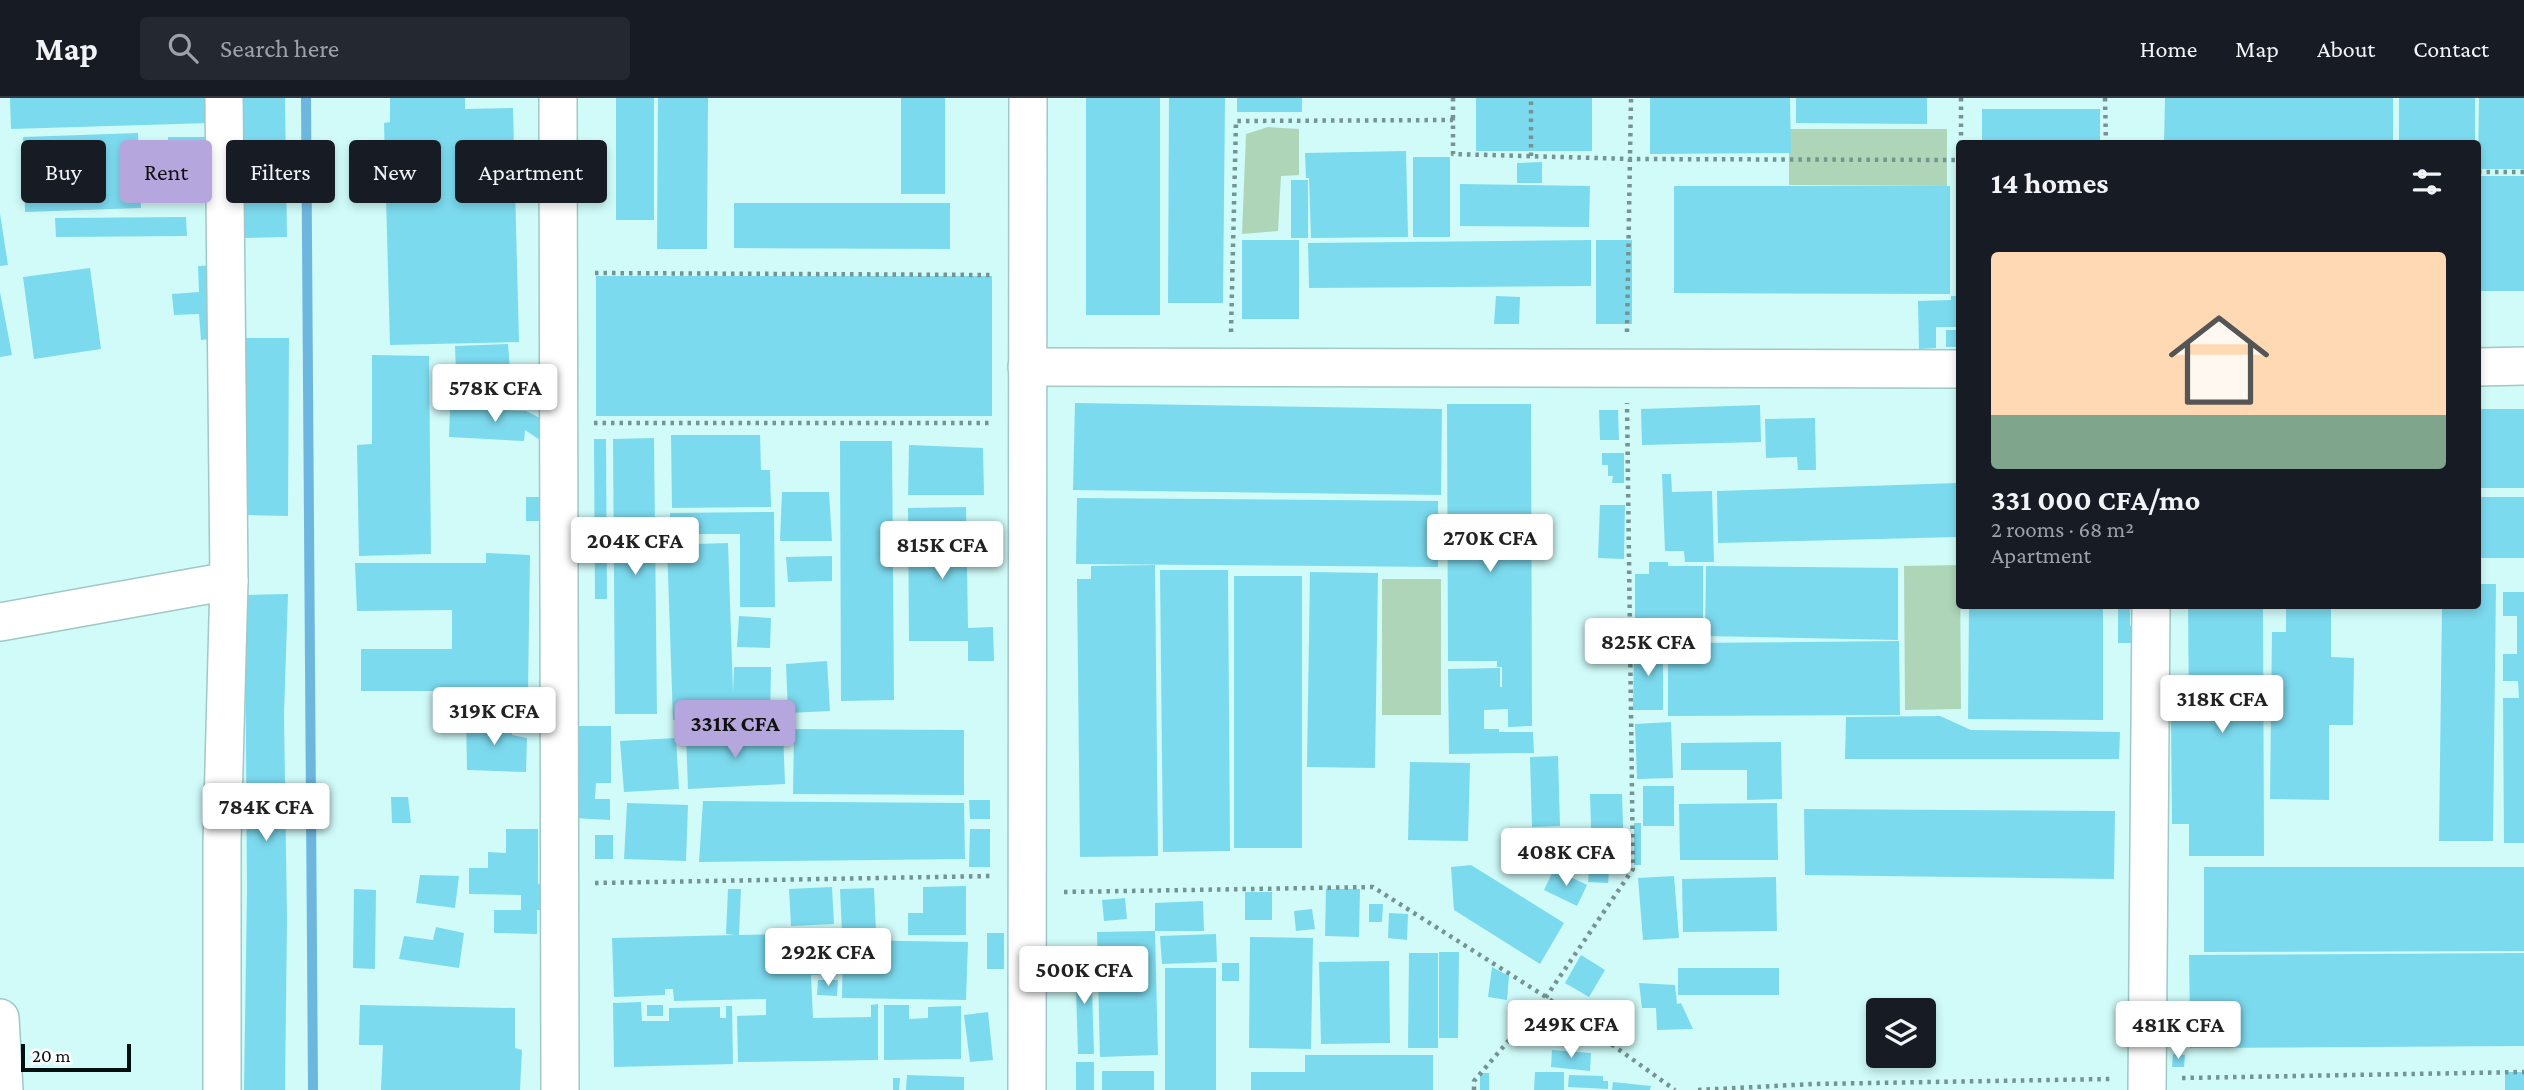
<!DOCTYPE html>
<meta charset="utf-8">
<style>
body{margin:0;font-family:"Crimson Pro",serif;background:#242831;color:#f1f3f6;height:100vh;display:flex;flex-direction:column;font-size:26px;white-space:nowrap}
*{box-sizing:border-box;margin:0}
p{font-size:23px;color:#9ea1a6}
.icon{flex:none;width:38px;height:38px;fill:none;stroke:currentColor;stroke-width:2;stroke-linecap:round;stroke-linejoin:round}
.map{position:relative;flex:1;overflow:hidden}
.panel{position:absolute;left:1956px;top:42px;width:525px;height:469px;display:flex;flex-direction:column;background:#171b24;border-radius:7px;box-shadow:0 4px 10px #0003}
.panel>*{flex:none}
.banner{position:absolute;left:21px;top:42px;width:665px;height:63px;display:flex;gap:14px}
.buttons{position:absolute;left:1866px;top:900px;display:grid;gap:14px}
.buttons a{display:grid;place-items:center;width:70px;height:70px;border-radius:7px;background:#171b24;box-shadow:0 4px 10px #0003;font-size:35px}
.scale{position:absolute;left:21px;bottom:18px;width:110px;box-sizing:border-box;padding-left:7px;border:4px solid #02100f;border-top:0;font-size:19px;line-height:24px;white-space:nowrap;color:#02100f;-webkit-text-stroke:5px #fefefe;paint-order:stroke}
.price{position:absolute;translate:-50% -60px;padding:0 16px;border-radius:7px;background:#fff;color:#222;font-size:23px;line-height:46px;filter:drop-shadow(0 2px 4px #0008)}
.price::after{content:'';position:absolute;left:50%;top:42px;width:21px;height:16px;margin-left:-10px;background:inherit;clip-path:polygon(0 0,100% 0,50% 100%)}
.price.current{background:#b6a6de;color:#111}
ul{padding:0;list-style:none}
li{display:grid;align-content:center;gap:14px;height:371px;padding:0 35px}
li+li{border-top:2px solid #363941}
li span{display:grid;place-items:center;height:217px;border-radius:7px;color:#555}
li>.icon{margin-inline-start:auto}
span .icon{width:126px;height:126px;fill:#fffc;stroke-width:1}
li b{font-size:30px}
h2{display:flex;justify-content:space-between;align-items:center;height:84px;padding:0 35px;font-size:30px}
.chip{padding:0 24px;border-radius:7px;background:#171b24;box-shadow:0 4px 10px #0003;font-size:24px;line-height:63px}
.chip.current{background:#b6a6de;color:#111}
header{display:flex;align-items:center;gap:42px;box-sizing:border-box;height:98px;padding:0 35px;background:#171b24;border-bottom:2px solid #363941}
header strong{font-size:33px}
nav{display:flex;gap:38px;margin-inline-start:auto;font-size:24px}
.search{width:490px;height:63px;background:#242831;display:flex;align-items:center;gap:18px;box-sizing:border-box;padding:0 24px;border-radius:7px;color:#9ea1a6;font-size:26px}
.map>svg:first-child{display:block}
</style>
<header>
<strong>Map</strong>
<div class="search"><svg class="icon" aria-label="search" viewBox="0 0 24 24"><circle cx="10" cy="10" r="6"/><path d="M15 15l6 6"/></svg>Search here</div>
<nav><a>Home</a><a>Map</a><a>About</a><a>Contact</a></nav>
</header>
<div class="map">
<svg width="2524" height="992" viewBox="0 0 2524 992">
<rect width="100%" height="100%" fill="#d0fbf9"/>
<g fill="#afd5b9">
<polygon points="1268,29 1299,31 1299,77 1281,78 1278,133 1242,136 1246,36"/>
<polygon points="1789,31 1947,31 1947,88 1789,87"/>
<polygon points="1960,467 1961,611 1905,612 1904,468"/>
<rect x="1382" y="481" width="59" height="136"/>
</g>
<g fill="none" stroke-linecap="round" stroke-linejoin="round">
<polyline stroke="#6db7df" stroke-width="10" points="306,0 313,992"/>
</g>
<g fill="#7cdaee">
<polygon points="10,0 210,0 210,25 11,31"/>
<polygon points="241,0 285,0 287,139 243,140"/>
<polygon points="390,0 465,0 465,11 513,10 519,244 390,247 384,25 390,24"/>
<rect x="616" y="0" width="38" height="122"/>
<polygon points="658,0 708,0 707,151 657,151"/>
<rect x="901" y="0" width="44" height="96"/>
<rect x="1086" y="0" width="74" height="217"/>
<polygon points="1169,0 1225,0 1223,205 1168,205"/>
<rect x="1237" y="0" width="65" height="14"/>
<rect x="1476" y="0" width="116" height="53"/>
<polygon points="1650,0 1790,0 1791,55 1650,56"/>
<polygon points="1796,0 1927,0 1927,26 1796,25"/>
<polygon points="2165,0 2393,0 2393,46 2164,46"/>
<rect x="2399" y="0" width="76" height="46"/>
<polygon points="2479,0 2524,0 2524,71 2478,71"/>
<rect x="1982" y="11" width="118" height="35"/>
<polygon points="138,35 141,110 25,114 23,39"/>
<polygon points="168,39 206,39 207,95 168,96"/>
<polygon points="1406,53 1408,139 1311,140 1309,80 1306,80 1305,55"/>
<rect x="1413" y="59" width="37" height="80"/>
<polygon points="1542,64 1542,85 1517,85 1517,65"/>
<rect x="2478" y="78" width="46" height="115"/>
<rect x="1291" y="82" width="17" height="58"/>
<polygon points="1460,86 1590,88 1589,129 1460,128"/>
<polygon points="1674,88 1950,88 1950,196 1674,195"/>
<polygon points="734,105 950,105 950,151 734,150"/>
<polygon points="0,116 8,167 0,168"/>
<polygon points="186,119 187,138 56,139 55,120"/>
<rect x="1242" y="142" width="57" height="79"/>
<polygon points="1591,142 1591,188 1309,190 1308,145"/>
<rect x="1596" y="142" width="36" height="84"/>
<polygon points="217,167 220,240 201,242 199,216 174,217 172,196 199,194 198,168"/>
<polygon points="90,170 101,251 34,261 23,179"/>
<rect x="596" y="178" width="396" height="140"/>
<polygon points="0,194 12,257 0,259"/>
<polygon points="1496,198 1520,199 1519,226 1494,226"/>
<polygon points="1951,198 1960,198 1960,229 1936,229 1936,250 1919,251 1918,203 1951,202"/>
<rect x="1946" y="232" width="11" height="17"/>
<polygon points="246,240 289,240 288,418 245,417"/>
<polygon points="508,246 510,272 456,275 455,248"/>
<polygon points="372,257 429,258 431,456 359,458 357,347 372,346"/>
<rect x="533" y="275" width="22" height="24"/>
<polygon points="1075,305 1442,311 1441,397 1073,392"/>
<polygon points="1447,306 1531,306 1532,628 1508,629 1508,611 1484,612 1484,631 1499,631 1499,634 1533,634 1534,655 1449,656 1448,571 1500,570 1500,589 1502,589 1502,569 1497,569 1497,563 1448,563"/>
<polygon points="1760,307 1761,344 1642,347 1641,311"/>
<polygon points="450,310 526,313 548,324 540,342 525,332 524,343 449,339"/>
<rect x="2478" y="311" width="46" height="79"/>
<polygon points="1599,312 1618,312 1619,342 1600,342"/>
<polygon points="1815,320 1816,372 1798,372 1797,359 1766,360 1765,321"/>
<polygon points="671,337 760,337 761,372 770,372 771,409 672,410"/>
<polygon points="654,340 657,616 615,616 613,341"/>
<polygon points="594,341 606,341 607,501 595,501"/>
<polygon points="840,343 892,343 894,602 841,603"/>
<polygon points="909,347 983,350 984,397 908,397"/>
<polygon points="1602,355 1624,355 1624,385 1612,385 1613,378 1608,378 1608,367 1602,367"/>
<polygon points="1662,376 1671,376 1672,394 1712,393 1714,464 1685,464 1684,453 1665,453"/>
<polygon points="1957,385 1958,439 1718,445 1717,393"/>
<polygon points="782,394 829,394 832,443 780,443"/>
<rect x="526" y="399" width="19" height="24"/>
<rect x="2478" y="399" width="46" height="61"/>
<polygon points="1077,400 1438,403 1438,469 1076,466"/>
<polygon points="1600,407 1625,407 1624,461 1598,460"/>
<polygon points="966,409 968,530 993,529 994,563 968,563 968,543 909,543 908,410"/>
<polygon points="774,414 775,509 740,509 740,436 670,436 670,415"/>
<polygon points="728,445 733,595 734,569 771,569 770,621 673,622 667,447"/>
<polygon points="486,455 530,457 528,593 361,593 361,551 452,551 452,512 357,513 355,465 486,465"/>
<polygon points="832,458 832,483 788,484 786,459"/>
<polygon points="1649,464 1668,464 1668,468 1703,468 1703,543 1687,543 1687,556 1668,556 1668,543 1635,543 1635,476 1649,476"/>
<polygon points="1155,467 1158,758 1080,759 1077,481 1091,481 1091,468"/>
<polygon points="1706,468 1898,470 1898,542 1705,538"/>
<polygon points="1160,472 1228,472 1230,753 1163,754"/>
<polygon points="1310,474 1378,475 1375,670 1307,669"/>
<rect x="1234" y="478" width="68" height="272"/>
<polygon points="2478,486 2496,486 2493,743 2439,743 2442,508 2478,508"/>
<polygon points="2503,494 2524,494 2524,745 2504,745 2503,600 2519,600 2518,583 2503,583 2503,556 2517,556 2517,518 2503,518"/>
<polygon points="288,496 284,616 287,821 285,992 244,992 247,793 245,497"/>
<polygon points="1969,508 2103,508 2103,622 1968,621"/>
<polygon points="2118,508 2130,508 2130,528 2139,528 2138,545 2118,545"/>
<polygon points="2188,508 2263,508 2264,758 2189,758 2189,726 2172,726 2171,622 2189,621"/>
<polygon points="2286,508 2331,508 2331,559 2354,560 2353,627 2329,627 2329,702 2270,701 2272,534 2286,534"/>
<polygon points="739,518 771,520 770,550 737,549"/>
<polygon points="1899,543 1900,617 1668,618 1668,559 1689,559 1689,545"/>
<polygon points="1634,547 1663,547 1663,612 1633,612"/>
<polygon points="827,563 830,613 788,615 786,566"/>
<polygon points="466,617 482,617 482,627 512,626 512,637 527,640 526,674 467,672"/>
<polygon points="1940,618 1971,632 2120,634 2119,661 1845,661 1846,619"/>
<polygon points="1671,624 1673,680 1637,681 1635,626"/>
<polygon points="576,628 611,628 611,685 596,685 595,701 610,701 610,722 574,720"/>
<polygon points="794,631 964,632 964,697 793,696"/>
<polygon points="783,633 785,686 688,691 686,637"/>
<polygon points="676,640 679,691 624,694 620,643"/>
<polygon points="1781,644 1782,701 1747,702 1747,672 1681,672 1681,645"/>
<polygon points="1558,658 1560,728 1532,729 1530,659"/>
<polygon points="1410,664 1470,665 1468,743 1408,742"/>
<rect x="1643" y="688" width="31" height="40"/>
<polygon points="1590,696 1622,696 1624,757 1592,758"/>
<polygon points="391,699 408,699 411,725 392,725"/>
<polygon points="969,702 990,702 990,721 970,721"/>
<polygon points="703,703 964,705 965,761 699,764"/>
<polygon points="627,705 688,707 686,763 624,761"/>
<polygon points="1777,705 1778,762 1680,762 1679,706"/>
<polygon points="1804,711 2115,713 2114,781 1805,777"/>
<rect x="1634" y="725" width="7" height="42"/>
<polygon points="506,731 538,731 538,786 547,786 547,812 537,812 537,836 494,835 494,812 521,812 521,797 469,796 469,770 488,770 488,754 506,755"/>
<polygon points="970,731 990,731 990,769 969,769"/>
<rect x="595" y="737" width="18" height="24"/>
<polygon points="1471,767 1564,825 1540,866 1454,812 1451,769"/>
<polygon points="2204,769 2524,769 2524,853 2204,854"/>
<polygon points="1554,771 1587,787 1577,808 1544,792"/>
<polygon points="1589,772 1609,773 1608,785 1588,784"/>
<polygon points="420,777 459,778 455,810 416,805"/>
<polygon points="1674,778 1679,840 1643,842 1638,780"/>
<polygon points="1776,779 1777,833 1683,834 1682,781"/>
<polygon points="966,788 966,837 908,837 908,815 923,815 923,789"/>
<polygon points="832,789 834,826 791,828 789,791"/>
<polygon points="874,790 876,834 842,835 840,791"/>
<polygon points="354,791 376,792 375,871 353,870"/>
<polygon points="728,791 741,791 739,837 830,835 831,876 811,877 813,920 871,919 871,907 878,906 878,962 738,964 737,918 766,917 766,901 674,903 673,891 665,891 665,897 614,899 612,840 735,837 726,836"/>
<polygon points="1326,791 1360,791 1359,839 1325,838"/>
<rect x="1245" y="794" width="27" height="28"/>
<polygon points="1125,800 1127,821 1104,823 1102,802"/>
<polygon points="1203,803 1204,833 1155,833 1155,805"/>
<polygon points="1369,806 1383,806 1382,824 1369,824"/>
<polygon points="1312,811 1315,831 1296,833 1294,813"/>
<polygon points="1389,815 1408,816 1407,842 1388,840"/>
<polygon points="436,829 464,835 459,870 399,861 404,838 433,842"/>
<polygon points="1155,833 1158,957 1100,959 1097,834"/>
<rect x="987" y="835" width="17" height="36"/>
<polygon points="1216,836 1217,864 1162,866 1160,838"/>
<polygon points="1250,839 1313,840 1311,951 1249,950"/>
<polygon points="843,842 968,844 966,902 842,900"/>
<polygon points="1439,854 1459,854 1458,940 1439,940"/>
<polygon points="1409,855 1438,855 1438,950 1408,950"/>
<polygon points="2524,855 2524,948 2190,950 2189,938 2189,948 2171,947 2171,924 2190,925 2189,857"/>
<polygon points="1581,857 1605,872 1589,899 1565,885"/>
<polygon points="1075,859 1091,859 1094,956 1078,956"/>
<polygon points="1389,863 1390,945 1321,946 1319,864"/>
<rect x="1222" y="865" width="17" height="18"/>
<polygon points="1492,869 1509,878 1507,902 1488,899"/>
<rect x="1165" y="870" width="51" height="122"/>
<rect x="1678" y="870" width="101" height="27"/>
<polygon points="818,882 838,882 837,898 817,897"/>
<polygon points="1639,885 1675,887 1677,906 1681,905 1693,931 1657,932 1656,910 1642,910"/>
<polygon points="641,904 642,923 669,923 669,910 720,909 720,920 726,920 726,908 732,908 733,966 614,969 613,905"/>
<polygon points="360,907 515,910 515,950 522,952 520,992 381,992 383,947 359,947"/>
<rect x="647" y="907" width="16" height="11"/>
<polygon points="884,907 909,907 909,921 928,920 928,909 961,908 961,961 884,962"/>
<polygon points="988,914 993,962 970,964 964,917"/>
<polygon points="1552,952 1591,955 1590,973 1551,969"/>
<polygon points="2173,956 2185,957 2184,969 2172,969"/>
<polygon points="1305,957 1433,957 1433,992 1251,992 1251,974 1305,974"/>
<rect x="1076" y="964" width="18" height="28"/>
<rect x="1102" y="973" width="52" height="19"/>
<polygon points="1535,974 1564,974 1564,992 1534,992"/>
<rect x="2505" y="974" width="19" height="18"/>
<polygon points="1482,975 1489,975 1489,992 1480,992 1480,978"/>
<polygon points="907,977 964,979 964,992 906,992"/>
<polygon points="1569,977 1603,978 1603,983 1608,983 1608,991 1568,989"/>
<polygon points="893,980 900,980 899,992 893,992"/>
<polygon points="1613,984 1651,988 1650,992 1612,992"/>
</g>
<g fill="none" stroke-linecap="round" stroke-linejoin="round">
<g stroke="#9fc8c6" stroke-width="40">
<g id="minor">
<polyline points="558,0 560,992"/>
<polyline points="1027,269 1960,271"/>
<polyline points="2478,269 2524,268"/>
<polyline points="0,524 229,483"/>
<polyline points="0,920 4,992"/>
<polyline points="222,992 222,744 229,483 224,0"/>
<polyline points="1027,992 1028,0"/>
<polyline points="2147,992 2151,508"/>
</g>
</g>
<g stroke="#759392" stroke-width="4.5" stroke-dasharray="3.5 5" stroke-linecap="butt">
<polyline points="1453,0 1453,22"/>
<polyline points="1961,0 1961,46"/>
<polyline points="2105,0 2106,46"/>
<polyline points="1531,58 1531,0"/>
<polyline points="2478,74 2524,74"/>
<polyline points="595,175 992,177"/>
<polyline points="1231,234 1236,23 1453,22 1453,56 1631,61 1960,62"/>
<polyline points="1627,234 1631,0"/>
<polyline points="594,325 992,325"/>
<polyline points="595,785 992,778"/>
<polyline points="1064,794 1373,789 1546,899 1675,992"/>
<polyline points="2182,980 2524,974"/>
<polyline points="1474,992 1474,983 1546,899 1633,771 1627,305"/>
<polyline points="1698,992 1812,986 2110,981"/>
</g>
<use href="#minor" stroke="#fff" stroke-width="37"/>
</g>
</svg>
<div class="buttons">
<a><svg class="icon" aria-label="layers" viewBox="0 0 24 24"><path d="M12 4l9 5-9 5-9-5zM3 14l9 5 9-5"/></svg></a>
</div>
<div class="scale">20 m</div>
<b class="price" style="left:495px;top:326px">578K CFA</b>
<b class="price" style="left:1490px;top:476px">270K CFA</b>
<b class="price" style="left:635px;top:479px">204K CFA</b>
<b class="price" style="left:942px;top:483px">815K CFA</b>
<b class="price" style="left:1648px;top:580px">825K CFA</b>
<b class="price" style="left:2222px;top:637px">318K CFA</b>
<b class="price" style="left:494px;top:649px">319K CFA</b>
<b class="price current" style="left:735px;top:662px">331K CFA</b>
<b class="price" style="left:266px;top:745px">784K CFA</b>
<b class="price" style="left:1566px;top:790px">408K CFA</b>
<b class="price" style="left:828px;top:890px">292K CFA</b>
<b class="price" style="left:1084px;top:908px">500K CFA</b>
<b class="price" style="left:1571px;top:962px">249K CFA</b>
<b class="price" style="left:2178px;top:963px">481K CFA</b>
<div class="banner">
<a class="chip">Buy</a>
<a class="chip current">Rent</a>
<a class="chip">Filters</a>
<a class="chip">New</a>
<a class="chip">Apartment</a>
</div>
<section class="panel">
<h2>14 homes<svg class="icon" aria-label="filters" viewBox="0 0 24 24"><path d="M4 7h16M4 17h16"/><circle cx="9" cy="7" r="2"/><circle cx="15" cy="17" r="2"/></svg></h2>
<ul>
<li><span style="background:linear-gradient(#ffd9b3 75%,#7fa58c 0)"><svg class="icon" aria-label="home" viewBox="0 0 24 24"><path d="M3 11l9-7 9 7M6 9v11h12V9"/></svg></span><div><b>331 000 CFA/mo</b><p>2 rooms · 68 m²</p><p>Apartment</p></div></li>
</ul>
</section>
</div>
